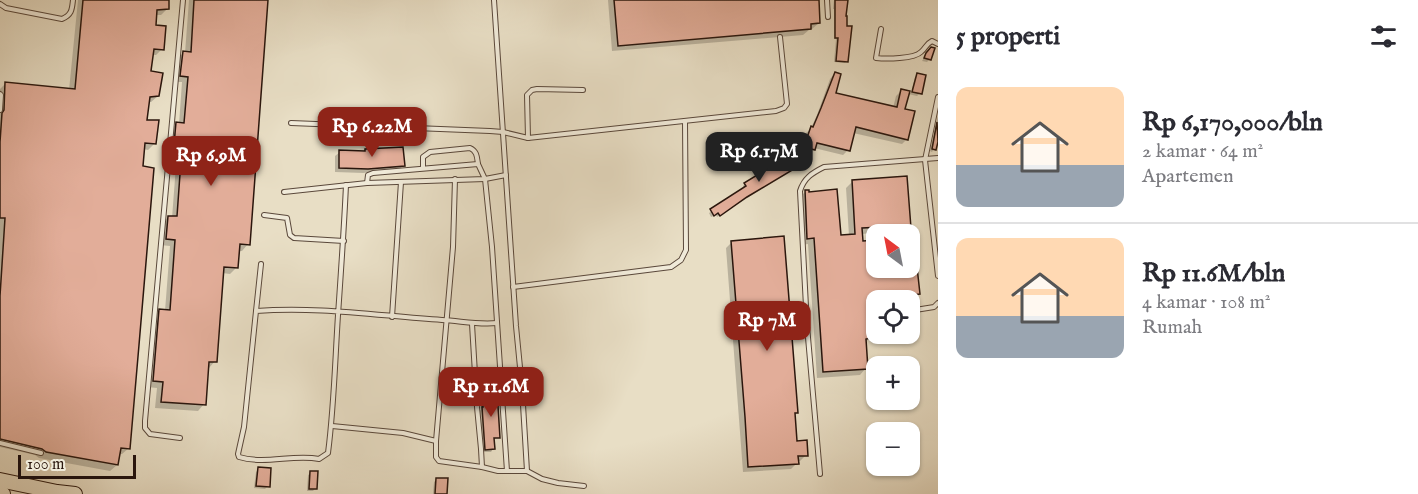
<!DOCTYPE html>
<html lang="id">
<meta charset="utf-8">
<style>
body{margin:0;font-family:"IM FELL English",serif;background:#f7f7f7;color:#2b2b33;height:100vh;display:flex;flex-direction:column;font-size:22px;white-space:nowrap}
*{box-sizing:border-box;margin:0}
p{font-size:20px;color:#7c7c81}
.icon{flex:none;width:33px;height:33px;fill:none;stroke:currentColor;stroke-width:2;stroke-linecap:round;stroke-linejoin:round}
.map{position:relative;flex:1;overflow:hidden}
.panel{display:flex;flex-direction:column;background:#fff;width:480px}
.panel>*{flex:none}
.needle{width:39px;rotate:328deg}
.fabs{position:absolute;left:866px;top:224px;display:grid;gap:12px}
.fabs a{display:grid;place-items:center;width:54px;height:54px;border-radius:12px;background:#fff;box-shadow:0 2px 4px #0004;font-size:30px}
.scale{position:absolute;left:18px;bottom:15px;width:118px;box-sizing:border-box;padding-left:6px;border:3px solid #2a160d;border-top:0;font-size:16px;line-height:21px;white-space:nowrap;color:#2a160d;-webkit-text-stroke:4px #f0ead9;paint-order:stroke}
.price{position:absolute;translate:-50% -51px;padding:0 14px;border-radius:12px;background:#8f2418;color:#fff;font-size:20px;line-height:39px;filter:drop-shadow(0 2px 3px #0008)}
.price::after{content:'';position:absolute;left:50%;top:36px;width:18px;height:14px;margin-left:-9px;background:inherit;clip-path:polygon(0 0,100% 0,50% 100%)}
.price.on{background:#222;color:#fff}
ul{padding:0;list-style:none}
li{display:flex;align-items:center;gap:18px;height:150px;padding:0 18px}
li+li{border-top:2px solid #e1e1e2}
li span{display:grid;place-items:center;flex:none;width:168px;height:120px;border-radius:12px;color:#555}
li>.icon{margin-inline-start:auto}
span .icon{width:72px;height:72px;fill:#fffc;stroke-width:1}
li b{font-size:26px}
h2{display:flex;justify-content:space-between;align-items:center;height:72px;padding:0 18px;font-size:26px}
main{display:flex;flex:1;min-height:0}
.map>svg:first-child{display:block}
</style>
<main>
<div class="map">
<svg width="938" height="494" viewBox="0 0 938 494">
<rect width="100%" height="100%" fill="#e8dec5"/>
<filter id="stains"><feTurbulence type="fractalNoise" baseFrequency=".00333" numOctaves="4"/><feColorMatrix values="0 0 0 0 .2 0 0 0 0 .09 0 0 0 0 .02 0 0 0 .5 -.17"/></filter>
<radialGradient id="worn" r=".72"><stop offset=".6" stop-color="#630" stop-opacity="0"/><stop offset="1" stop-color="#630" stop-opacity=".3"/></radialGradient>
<g fill="#0003" fill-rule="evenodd">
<polygon points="78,0 167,0 167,9 161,15 155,15 154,26 162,49 156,55 152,55 150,73 158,96 151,102 147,102 145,121 155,143 148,150 143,149 129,448 122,454 119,454 117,465 110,471 39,458 35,455 0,447 0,89 5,84 69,90"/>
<polygon points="189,0 267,0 248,244 242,251 238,251 237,267 230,274 222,273 215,361 209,368 207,368 204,404 198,411 155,408 157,388 147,387 153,317 160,311 165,311 170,246 160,245 162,224 168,217 172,218 177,152 168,151 170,130 177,124 179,124 182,82 175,82 177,59 183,53 185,53"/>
<polygon points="608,0 817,0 819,23 812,29 809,30 803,35 612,51"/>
<polygon points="834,0 847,0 845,18 847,61 845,63 834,62 836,39 834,39 834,9 833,9"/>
<polygon points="928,52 929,60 927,62 922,61"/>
<polygon points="835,73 834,94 893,108 896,96 901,91 911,93 915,77 918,75 920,93 917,96 908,94 903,110 907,139 902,144 853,133 848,150 843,155 814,148 808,155 800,152 806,133 810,130 817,115 830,79"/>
<polygon points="938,116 938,136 934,149 932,152 930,151"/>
<polygon points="340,152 403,166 398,170 363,173 335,172 335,156"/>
<polygon points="800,165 717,217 716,215 711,217 709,213 744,189 743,186 745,184"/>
<path d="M906 178 910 238 918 294 912 300H876V326L869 327 870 338 864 343 866 368 860 375 817 378 808 244 801 245 799 198 805 192 839 236H849L846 188 852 182ZM876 233V234H909V267H876V242L861 243V234Z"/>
<polygon points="732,242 796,412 793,415 795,442 806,455 800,461 797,461 797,463 791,469 743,472 726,248"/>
<polygon points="483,392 498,437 493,440 493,449 491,452 483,452 479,411 481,410 480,395"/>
<polygon points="259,469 268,486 265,489 254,488 256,472"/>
<polygon points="311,473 316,488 313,491 307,491 308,475"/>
<polygon points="437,479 446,494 433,494 434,482"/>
</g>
<g fill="#e2ad99" stroke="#2a160d" stroke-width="1.5">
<polygon points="83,0 169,0 169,9 157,10 156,25 166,26 164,50 154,49 151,71 163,73 159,96 150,97 147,120 159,120 156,144 145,143 143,166 154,168 139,345 130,449 121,448 118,465 46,452 42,449 0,439 0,296 5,218 0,218 0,142 2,113 4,110 5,82 75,89"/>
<polygon points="194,0 268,0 250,245 240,244 238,268 224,267 217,362 209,362 206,405 161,402 163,382 153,381 159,309 170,310 175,240 166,239 168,216 177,216 182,146 174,145 176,122 184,123 188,77 180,76 183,51 191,52"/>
<polygon points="614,0 819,0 820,23 811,24 811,29 618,46"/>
<polygon points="835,0 848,0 846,16 847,16 847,26 852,26 848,62 836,61 838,38 835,38"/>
<polygon points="931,47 935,48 931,60 924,58 926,53"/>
<polygon points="835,72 841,74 836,93 897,107 901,89 910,91 905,109 915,111 908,140 856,127 850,151 817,143 815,150 804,147 811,126 813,127 821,108"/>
<polygon points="917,73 926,75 922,94 912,92"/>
<polygon points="937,122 938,142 936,150 932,149"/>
<polygon points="403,147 405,166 368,169 339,168 339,150 365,151 365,149"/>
<polygon points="797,151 804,163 747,197 720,216 718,213 714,216 710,209 746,186 744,183"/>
<polygon points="907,176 911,228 882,230 882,227 862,228 863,241 876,240 876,267 909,267 909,232 913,231 920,294 876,299 876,326 871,327 871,338 866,339 868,369 823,372 814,238 807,239 805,190 809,190 809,192 837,189 841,235 855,234 852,180"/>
<polygon points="784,236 798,413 795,413 797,441 807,440 808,456 798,456 799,464 748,467 745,417 731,241"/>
<polygon points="497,390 500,438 494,438 495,449 485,450 482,407 483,407 482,391"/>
<polygon points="258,467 271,468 270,487 256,486"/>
<polygon points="310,471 318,471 317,489 309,489"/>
<polygon points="436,478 448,478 447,494 435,494"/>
</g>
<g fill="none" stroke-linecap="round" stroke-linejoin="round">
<g stroke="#5a483b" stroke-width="6">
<g id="lane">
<polyline points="494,0 516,326 522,388 527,471"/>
<polyline points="827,0 828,17"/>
<path d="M0 4 6 8 62 19C72 15 72 9 73 0"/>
<path d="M881 29 876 58C886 59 914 59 921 52 926 48 926 44 932 41L938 44"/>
<polyline points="0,94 1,95 0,110"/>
<polyline points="938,97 925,160 938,276"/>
<polyline points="291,123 490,131 503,132 528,138 776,111 784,108 787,104 780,37"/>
<polyline points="528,138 527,95 532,90 537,89 583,90"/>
<path d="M423 168V157L430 152 470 148C477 151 477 157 478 164"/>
<polyline points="367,183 368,175 373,173 478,164 485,179 492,247 507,471"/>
<path d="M346 185C344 229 341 271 338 315 335 361 334 407 328 453L319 459C293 454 265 465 239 457L238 454 244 427 256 311C317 306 380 316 442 320 461 321 478 325 497 323"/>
<polyline points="284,192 367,183 485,179 506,175"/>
<polyline points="264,215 287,218 290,235 294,238 344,241"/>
<polyline points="513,287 671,267 681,260 686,250 685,121"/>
<polyline points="256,311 261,264"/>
<polyline points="909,311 934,307 938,303"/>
<polyline points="392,317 401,182"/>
<polyline points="472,324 477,407 481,449 482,467"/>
<polyline points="332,426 403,433 436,441 436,457 439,461 482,467 498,471 527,471 542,479 558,483 584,486"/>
<polyline points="180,438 150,434 145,428 145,421 183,0"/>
<polyline points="436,441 453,247 455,179"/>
<polyline points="0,443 41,453"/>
<path d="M820 474 807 326 800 191C804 178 812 173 824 167L938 158"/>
</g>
</g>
<g stroke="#2a160d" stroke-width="16">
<g id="highway">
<polyline points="0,480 57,492 75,494"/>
<polyline points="0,493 3,494"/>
</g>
</g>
<use href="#lane" stroke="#f0ead9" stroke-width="4"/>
<use href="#highway" stroke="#e8dec5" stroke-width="14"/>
</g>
<rect width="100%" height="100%" filter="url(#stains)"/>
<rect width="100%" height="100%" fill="url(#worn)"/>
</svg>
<div class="fabs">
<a><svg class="needle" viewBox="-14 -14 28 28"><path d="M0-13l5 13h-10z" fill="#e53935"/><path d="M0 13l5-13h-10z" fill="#7c7c81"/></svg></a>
<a><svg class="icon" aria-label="locate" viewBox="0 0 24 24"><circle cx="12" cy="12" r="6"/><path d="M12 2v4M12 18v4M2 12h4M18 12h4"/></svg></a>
<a>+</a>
<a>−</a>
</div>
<div class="scale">100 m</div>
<b class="price" style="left:372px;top:158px">Rp 6.22M</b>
<b class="price on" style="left:759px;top:183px">Rp 6.17M</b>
<b class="price" style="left:211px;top:187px">Rp 6.9M</b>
<b class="price" style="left:767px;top:352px">Rp 7M</b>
<b class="price" style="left:491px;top:418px">Rp 11.6M</b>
</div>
<section class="panel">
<h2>5 properti<svg class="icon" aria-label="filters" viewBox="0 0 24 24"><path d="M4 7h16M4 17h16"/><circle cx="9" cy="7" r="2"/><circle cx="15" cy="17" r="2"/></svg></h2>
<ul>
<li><span style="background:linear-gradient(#ffd9b3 65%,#9aa5b1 0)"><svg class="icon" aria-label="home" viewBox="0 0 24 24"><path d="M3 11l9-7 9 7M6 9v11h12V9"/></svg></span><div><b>Rp 6,170,000/bln</b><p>2 kamar · 64 m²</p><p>Apartemen</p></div></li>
<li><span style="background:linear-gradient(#ffd9b3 65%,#9aa5b1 0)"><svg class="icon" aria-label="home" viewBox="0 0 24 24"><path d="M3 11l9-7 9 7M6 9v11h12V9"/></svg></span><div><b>Rp 11.6M/bln</b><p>4 kamar · 108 m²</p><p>Rumah</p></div></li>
</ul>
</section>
</main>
